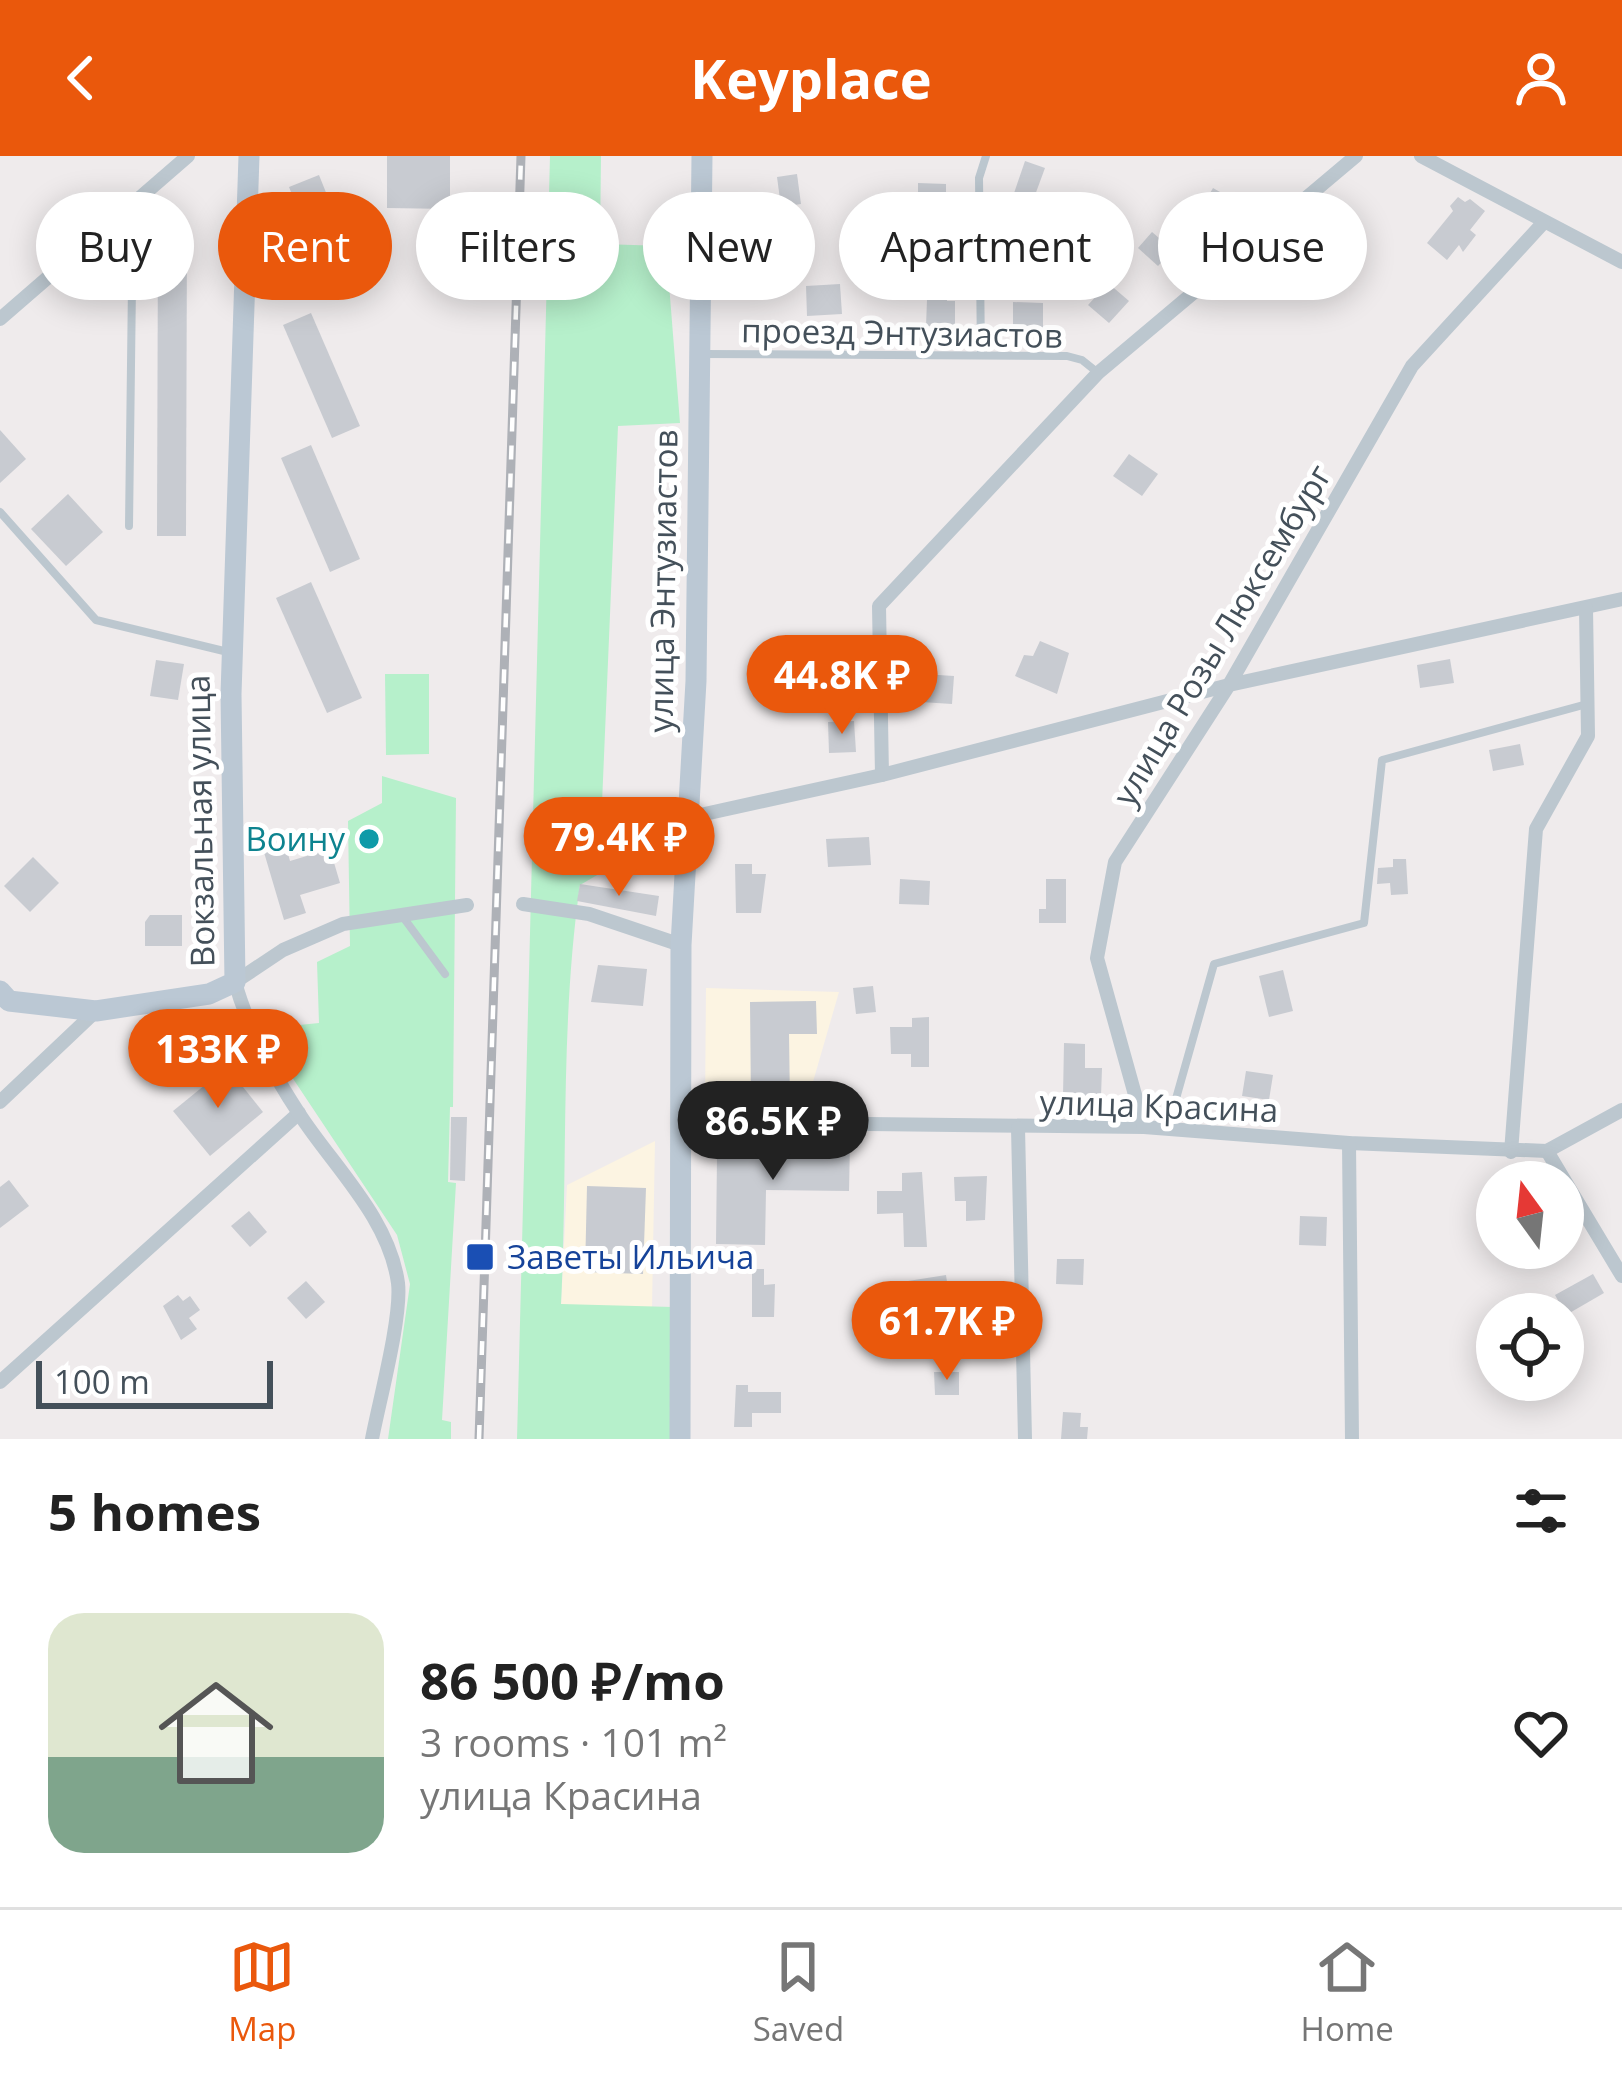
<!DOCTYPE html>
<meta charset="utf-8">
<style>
body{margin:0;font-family:"Open Sans",sans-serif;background:#f2f2f2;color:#222;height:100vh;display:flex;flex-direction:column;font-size:45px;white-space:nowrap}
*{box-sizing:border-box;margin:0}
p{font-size:39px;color:#767676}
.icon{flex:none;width:66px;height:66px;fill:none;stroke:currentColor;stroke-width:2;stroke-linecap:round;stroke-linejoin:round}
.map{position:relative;height:1283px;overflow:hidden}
.sheet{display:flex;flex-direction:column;background:#fff;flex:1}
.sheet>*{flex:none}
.hud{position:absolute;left:36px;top:36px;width:1551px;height:108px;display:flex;gap:24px}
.needle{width:78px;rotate:345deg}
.tools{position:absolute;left:1476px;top:1005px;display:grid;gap:24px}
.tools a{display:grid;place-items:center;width:108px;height:108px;border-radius:50%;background:#fff;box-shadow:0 6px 30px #0003;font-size:60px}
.scale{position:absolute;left:36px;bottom:30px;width:237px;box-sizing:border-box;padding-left:12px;border:6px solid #44505a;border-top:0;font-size:33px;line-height:42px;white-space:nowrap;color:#44505a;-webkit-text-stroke:9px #fff;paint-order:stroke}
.price{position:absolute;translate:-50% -102px;padding:0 27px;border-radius:42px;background:#ea580c;color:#fff;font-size:39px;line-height:78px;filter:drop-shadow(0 3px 6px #0008)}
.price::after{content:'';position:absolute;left:50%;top:72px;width:36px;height:27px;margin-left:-18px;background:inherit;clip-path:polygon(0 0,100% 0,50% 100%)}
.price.on{background:#222;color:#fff}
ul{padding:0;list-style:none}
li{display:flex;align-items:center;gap:36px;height:300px;padding:0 48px}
li span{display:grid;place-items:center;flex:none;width:336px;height:240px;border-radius:36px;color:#555}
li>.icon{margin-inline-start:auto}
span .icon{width:144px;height:144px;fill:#fffc;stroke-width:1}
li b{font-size:51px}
h2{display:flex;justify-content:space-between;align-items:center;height:144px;padding:0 48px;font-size:51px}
.chip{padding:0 42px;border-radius:54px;background:#fff;box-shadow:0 6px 30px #0003;font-size:42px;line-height:108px}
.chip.on{background:#ea580c;color:#fff}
header{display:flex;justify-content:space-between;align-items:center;height:156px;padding:0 48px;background:#ea580c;color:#fff;font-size:54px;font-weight:700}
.menu{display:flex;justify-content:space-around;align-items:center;height:168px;border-top:3px solid #e0e0e0;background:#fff;font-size:33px;color:#767676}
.menu a{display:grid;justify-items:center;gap:6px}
.menu .on{color:#ea580c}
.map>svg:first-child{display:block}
</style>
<header><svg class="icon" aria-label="back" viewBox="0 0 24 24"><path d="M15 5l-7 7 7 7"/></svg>Keyplace<svg class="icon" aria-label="person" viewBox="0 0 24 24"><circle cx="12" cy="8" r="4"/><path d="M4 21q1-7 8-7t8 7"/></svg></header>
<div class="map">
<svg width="1622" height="1283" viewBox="0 0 1622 1283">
<rect width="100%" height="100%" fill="#efebec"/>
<g fill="#fcf4e2">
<polygon points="706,832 839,836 806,950 705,951"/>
<polygon points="655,985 652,1152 561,1149 567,1029"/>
</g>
<g fill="#b6f0cb">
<path d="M550 0H601L600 88 666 90 680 267 618 270 599 718 580 729C560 867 568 1009 561 1148L673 1151 672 1283H517Z"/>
<polygon points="385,518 429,518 429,598 386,599"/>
<polygon points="382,620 456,642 453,951 450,951 448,1026 456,1027 442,1264 451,1266 451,1283 388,1283 410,1128 397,1079 260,873 319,867 317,806 350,790 348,665 382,647"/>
</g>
<g fill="#c8cbd1">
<polygon points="387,0 450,0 450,53 387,52"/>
<polygon points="1025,5 1045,12 1031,50 1012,43"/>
<polygon points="797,18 801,48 781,51 777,21"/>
<polygon points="319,19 363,129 334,142 289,31"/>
<polygon points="918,27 946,28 946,53 918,53"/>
<polygon points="1213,32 1234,44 1219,70 1198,58"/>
<polygon points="1458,41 1465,46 1470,43 1485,55 1470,74 1476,79 1463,96 1459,89 1447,104 1427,87 1453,55 1450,50"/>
<polygon points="158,72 187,72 186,380 157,380"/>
<polygon points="1152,76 1173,94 1158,110 1138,92"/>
<polygon points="1015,81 1053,89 1050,107 1011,100"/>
<polygon points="932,84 947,85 947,145 955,145 955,170 926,170 927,144 931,144"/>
<polygon points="1108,127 1129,145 1109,167 1088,149"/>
<polygon points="840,128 842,158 807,160 806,130"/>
<polygon points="1013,146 1043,147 1043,176 1013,176"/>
<polygon points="311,157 360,270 332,282 283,169"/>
<polygon points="0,274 26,303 0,327"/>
<polygon points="311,289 360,403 330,416 281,302"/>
<polygon points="1129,298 1158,318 1142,340 1113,320"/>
<polygon points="68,338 103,376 66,410 31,373"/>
<polygon points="311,426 362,542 327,557 276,442"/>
<polygon points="1040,485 1069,497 1057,538 1015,520 1024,499 1033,500"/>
<polygon points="1450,503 1454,527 1420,532 1417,509"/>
<polygon points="156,504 184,508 178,544 150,540"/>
<polygon points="923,518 954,520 952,548 921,546"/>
<polygon points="854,565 856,596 829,597 828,566"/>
<polygon points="1520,588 1524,609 1493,615 1489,594"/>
<polygon points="869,681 871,709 828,711 826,683"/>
<polygon points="285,687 290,705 330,693 340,727 300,739 306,757 284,764 263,693"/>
<polygon points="33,701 59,727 30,756 4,730"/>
<polygon points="1393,703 1406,703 1408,738 1391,739 1390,727 1377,728 1378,712 1393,711"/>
<polygon points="735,708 752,708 752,718 766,718 761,757 736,757"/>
<polygon points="900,723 930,725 929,749 899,748"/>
<polygon points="1046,723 1066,723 1066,767 1039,767 1039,753 1046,753"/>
<polygon points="580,728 659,740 656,760 577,745"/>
<polygon points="150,759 182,759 182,790 145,790 145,766"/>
<polygon points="598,809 647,813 643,850 591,846"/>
<polygon points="1283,814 1293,855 1269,861 1259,820"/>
<polygon points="873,830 876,856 856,858 853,832"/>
<polygon points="816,845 817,878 789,878 790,947 751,948 750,846"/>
<polygon points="929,861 929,911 911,911 911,898 891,898 890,871 912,871 912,862"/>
<polygon points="1064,887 1085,888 1085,912 1102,912 1101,940 1063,940"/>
<polygon points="227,911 263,956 210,1000 173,955"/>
<polygon points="1246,915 1273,919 1269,944 1242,940"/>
<polygon points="451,961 467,961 465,1025 450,1024"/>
<polygon points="759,985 850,986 849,1035 766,1034 765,1089 716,1088 717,1000 758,1000"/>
<polygon points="922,1016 927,1091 904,1091 903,1057 877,1058 877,1035 902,1035 902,1017"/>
<polygon points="987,1020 985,1064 966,1065 966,1045 955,1045 954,1021"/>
<polygon points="9,1024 29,1050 0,1072 0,1031"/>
<polygon points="587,1030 646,1032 643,1118 585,1116"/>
<polygon points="249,1055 267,1076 250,1091 231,1070"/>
<polygon points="1300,1060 1327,1061 1326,1090 1299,1089"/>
<polygon points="1057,1103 1084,1103 1083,1129 1056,1128"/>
<polygon points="752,1113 764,1113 764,1129 775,1128 774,1161 752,1161"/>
<polygon points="1593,1118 1604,1137 1566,1159 1555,1139"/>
<polygon points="946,1119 951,1153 927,1156 926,1149 904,1150 904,1145 890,1146 889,1128"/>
<polygon points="306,1125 325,1146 306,1163 287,1142"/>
<polygon points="178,1139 183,1145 190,1140 200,1154 189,1162 197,1173 181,1184 163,1150"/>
<polygon points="934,1216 959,1216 959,1239 935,1239"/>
<polygon points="736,1229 748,1229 748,1236 781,1236 781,1257 752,1257 752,1271 734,1271"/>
<polygon points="1063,1256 1081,1257 1080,1271 1088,1271 1087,1283 1061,1283"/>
</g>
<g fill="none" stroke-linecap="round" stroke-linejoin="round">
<g stroke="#bcc7cf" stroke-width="8">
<polyline points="703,198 1067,200 1082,204 1097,216"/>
<polyline points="981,199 979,22 986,0"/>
<polyline points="0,356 96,464 228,496"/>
<polyline points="129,370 133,48"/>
<polyline points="403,761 445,818"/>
<polyline points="1168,971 1214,808 1364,767 1382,604 1587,548"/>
</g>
<g stroke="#bcc7cf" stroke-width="14">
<polyline points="1421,0 1622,106"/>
<polyline points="0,163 188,0"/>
<polyline points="882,619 879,450 1098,217 1356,0"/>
<polyline points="691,661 882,619 1229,529 1622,443"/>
<polyline points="523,748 589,758 681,789"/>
<polyline points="0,946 96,855"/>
<polyline points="682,966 1144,971 1349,987 1547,995 1622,954"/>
<polyline points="1144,971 1097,802 1115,706 1229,529 1412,210 1544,66"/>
<polyline points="1018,972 1025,1283"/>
<polyline points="1349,987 1352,1283"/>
<polyline points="1547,995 1622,1120"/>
<polyline points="1511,996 1536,673 1588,580 1586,452"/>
<polyline points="0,1226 299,957"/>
<path d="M372 1283C379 1246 402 1161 398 1127 389 1062 334 1011 300 959 273 918 248 873 235 826L283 794 343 768 467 749"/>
</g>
<g stroke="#bbc8d4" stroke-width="21">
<polyline points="0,835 9,845 96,855 209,838 235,826 231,538 249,0"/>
<polyline points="680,1283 681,789 696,525 702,0"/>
</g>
<g stroke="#aeb1b7" stroke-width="9">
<polyline id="rail" points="479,1283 521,0"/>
</g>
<use href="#rail" stroke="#fff" stroke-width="4.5" stroke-dasharray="14" stroke-linecap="butt"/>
</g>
<circle fill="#0f9aa8" stroke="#fff" stroke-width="4.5" cx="369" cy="683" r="12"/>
<rect fill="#1a4fb4" stroke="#fff" stroke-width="4.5" x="465" y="1086" width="30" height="30" rx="6"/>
<g text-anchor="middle" stroke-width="10" stroke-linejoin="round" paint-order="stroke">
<g font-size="33" fill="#44505a" stroke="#fff">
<text transform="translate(902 177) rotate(1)" y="12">проезд Энтузиастов</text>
<text transform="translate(663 425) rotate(-89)" y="12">улица Энтузиастов</text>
<text transform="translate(1222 479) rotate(-59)" y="12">улица Розы Люксембург</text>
<text transform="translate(200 665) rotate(-91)" y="12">Вокзальная улица</text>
<text transform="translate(1159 950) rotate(2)" y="12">улица Красина</text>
</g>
<g font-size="33" fill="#0d838f" stroke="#fff" text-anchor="end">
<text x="345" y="695">Воину</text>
</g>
<g font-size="33" fill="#164399" stroke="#fff" text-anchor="start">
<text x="507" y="1113">Заветы Ильича</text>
</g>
</g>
</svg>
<div class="tools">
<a><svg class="needle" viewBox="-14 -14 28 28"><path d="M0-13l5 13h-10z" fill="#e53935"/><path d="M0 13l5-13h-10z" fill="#767676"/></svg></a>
<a><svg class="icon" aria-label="locate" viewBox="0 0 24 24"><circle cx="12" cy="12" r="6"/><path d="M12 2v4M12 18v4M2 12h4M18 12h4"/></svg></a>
</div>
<div class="scale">100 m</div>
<b class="price" style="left:842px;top:581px">44.8K ₽</b>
<b class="price" style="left:619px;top:743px">79.4K ₽</b>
<b class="price" style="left:218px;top:955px">133K ₽</b>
<b class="price on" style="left:773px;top:1027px">86.5K ₽</b>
<b class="price" style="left:947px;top:1227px">61.7K ₽</b>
<div class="hud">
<a class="chip">Buy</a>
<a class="chip on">Rent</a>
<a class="chip">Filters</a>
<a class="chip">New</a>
<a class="chip">Apartment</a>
<a class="chip">House</a>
</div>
</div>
<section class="sheet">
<h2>5 homes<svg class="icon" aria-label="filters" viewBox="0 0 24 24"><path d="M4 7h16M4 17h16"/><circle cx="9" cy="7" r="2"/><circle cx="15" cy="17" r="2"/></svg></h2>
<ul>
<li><span style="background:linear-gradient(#dfe7d0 60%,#7fa58c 0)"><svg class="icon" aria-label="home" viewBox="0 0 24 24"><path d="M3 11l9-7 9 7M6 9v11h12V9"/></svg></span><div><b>86 500 ₽/mo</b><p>3 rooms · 101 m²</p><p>улица Красина</p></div><svg class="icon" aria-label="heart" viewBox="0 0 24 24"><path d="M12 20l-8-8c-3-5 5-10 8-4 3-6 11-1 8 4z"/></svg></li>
</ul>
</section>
<nav class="menu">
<a class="on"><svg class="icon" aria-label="map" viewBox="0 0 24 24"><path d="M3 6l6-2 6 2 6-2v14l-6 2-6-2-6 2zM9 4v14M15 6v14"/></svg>Map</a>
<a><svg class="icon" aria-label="saved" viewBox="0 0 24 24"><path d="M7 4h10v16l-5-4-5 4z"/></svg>Saved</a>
<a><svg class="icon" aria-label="home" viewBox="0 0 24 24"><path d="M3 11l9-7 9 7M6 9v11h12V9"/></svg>Home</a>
</nav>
